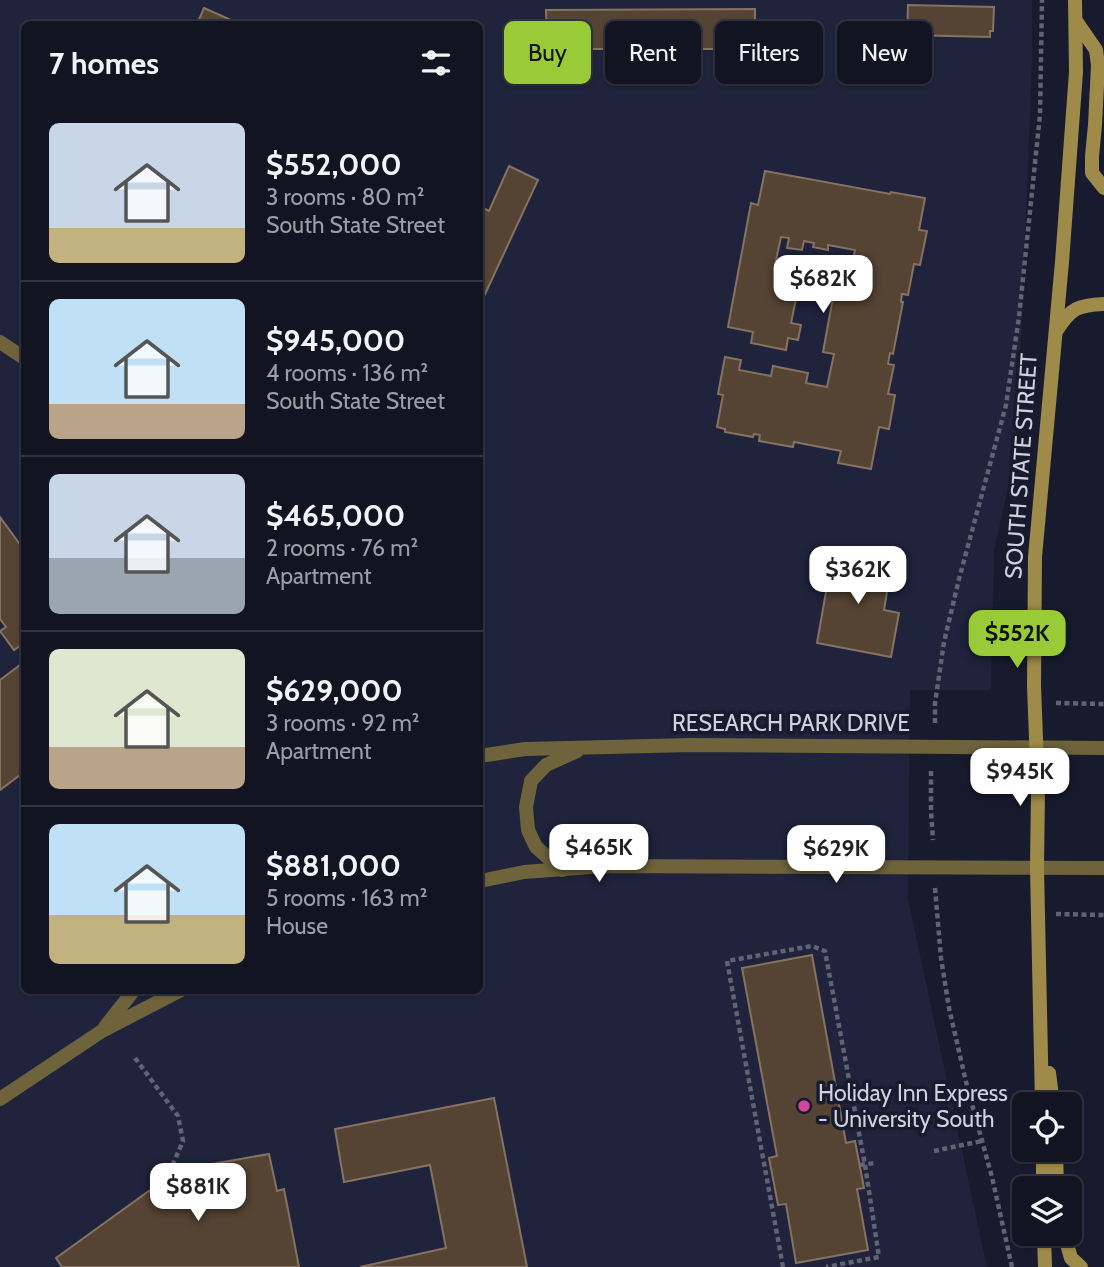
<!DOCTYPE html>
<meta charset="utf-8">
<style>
body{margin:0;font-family:Cabin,sans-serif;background:#1b1d2a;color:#f1f3f6;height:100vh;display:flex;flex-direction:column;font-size:26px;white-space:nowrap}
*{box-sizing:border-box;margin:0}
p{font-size:23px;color:#9c9ea5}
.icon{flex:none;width:38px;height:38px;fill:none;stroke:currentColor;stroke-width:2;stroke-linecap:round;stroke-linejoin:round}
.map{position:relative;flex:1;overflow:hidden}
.details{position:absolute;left:21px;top:21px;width:462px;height:973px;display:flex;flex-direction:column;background:#121422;border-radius:10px;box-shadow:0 2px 5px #0004,0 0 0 2px #313340}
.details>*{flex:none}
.banner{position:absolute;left:504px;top:21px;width:494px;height:63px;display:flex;gap:14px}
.controls{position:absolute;left:1012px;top:1092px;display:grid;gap:14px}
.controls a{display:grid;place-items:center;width:70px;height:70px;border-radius:10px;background:#121422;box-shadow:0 2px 5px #0004,0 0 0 2px #313340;font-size:35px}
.price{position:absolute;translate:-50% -60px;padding:0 16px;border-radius:14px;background:#fff;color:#222;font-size:23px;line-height:46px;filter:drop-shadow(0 2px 4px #0008)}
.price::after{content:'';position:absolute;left:50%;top:42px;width:21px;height:16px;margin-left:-10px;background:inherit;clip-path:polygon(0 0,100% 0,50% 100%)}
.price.on{background:#98cb37;color:#111}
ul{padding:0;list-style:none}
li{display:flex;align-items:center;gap:21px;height:175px;padding:0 28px}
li+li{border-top:2px solid #313340}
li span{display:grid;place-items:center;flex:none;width:196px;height:140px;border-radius:10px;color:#555}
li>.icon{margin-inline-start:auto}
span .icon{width:84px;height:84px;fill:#fffc;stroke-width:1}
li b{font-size:30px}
h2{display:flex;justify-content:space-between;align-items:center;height:84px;padding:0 28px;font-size:30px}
.tag{padding:0 24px;border-radius:10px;background:#121422;box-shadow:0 2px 5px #0004,0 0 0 2px #313340;font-size:24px;line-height:63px}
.tag.on{background:#98cb37;color:#111}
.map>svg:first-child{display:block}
</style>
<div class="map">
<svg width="1104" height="1267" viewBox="0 0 1104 1267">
<rect width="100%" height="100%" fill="#181b2e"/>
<path fill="#1f233b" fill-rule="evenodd" d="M0 0H1032V62L1017 445 994 552 991 690H910L908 899 987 1267H0ZM24 24H480V990H24Z"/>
<g fill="#554333" stroke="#867261" stroke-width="2">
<polygon points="908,5 994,7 993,31 990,31 990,37 907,35"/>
<polygon points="204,8 240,24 197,24"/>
<polygon points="755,9 755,49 547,49 546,10"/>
<polygon points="509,166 538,180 480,305 480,206 489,211"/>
<polygon points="765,171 890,194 891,192 925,198 919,230 927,231 920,265 914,264 908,295 902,294 901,302 903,302 893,354 890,353 888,364 894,365 888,394 895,395 889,429 879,427 871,469 838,463 841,451 794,442 793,447 759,441 760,435 754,434 753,437 725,432 725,429 717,427 723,395 718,394 725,357 741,360 739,370 771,376 773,366 808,373 806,383 827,387 834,354 823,352 836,281 849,283 855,250 828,245 828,250 813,247 814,243 804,241 802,250 787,248 789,238 781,237 774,269 803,274 798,299 796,299 791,323 801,325 798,340 788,338 786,350 751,343 753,332 728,327 751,203 758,205"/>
<polygon points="0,517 24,550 24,643 14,650 0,631 6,627 0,619"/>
<polygon points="833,552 892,562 884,610 899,613 891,657 817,643"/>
<polygon points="24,662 24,772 0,790 0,680"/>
<polygon points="812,955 846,1143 855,1141 864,1188 857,1189 868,1250 796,1263 786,1204 778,1205 769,1158 777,1156 742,968"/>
<polygon points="494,1098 527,1267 360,1267 446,1248 430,1165 344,1182 335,1129"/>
<polygon points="269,1154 277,1191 284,1189 299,1267 62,1267 56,1258 178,1170"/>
</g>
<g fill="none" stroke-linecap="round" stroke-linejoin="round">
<g stroke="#606374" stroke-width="4.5" stroke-dasharray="5 3.5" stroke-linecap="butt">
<polyline points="1056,703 1104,704"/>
<polyline points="935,723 935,703 944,642 959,579 1006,405 1019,317 1040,115 1042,0"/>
<polyline points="931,771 931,811 933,840"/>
<polyline points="935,888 941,958 949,1008 967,1086 992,1177 1012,1267"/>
<polyline points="1056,914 1104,915"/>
<polyline points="135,1058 178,1116 183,1141 173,1164 162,1172 167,1178"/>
<polyline points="934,1151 982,1141"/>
<polyline points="860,1165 875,1163"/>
<polyline points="783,1267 727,961 812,946 825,951 865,1165 879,1257 826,1267"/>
</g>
<g stroke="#6f633b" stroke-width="14">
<polyline points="0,342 24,358"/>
<polyline points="480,756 525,749 691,745 1104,748"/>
<polyline points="562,870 536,847 528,830 526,807 531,781 546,765 577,751"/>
<polyline points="480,881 524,872 604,866 1104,868"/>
<polyline points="105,1027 134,990"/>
<polyline points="0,1099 102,1031 181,990"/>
</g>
<g stroke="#9f8b49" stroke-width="14">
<polyline points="1076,21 1096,50 1098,65 1095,125 1092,156 1092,173 1104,188"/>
<path d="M1057 330C1071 308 1078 305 1104 304"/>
<polyline points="1049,1073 1053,1104"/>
<polyline points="1042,1104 1037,868 1038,790 1034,686 1035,557 1062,262 1076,72 1075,0"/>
<polyline points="1043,1150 1043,1188"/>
<polyline points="1056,1150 1057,1188"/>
<polyline points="1044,1234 1045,1267"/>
<polyline points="1064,1234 1071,1258 1081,1267"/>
</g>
</g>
<circle fill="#d1479c" stroke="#181b2e" stroke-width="2.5" cx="804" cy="1106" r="7"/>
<g text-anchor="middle" stroke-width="7" stroke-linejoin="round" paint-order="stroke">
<g font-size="23" fill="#ced1de" stroke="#181b2e">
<text transform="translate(1021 466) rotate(-86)" y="8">SOUTH STATE STREET</text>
<text x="791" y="731">RESEARCH PARK DRIVE</text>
</g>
<g font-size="23" fill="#ced1de" stroke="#181b2e" text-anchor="start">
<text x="818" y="1101">Holiday Inn Express<tspan x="818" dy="26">- University South</tspan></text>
</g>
</g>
</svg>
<div class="controls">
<a><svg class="icon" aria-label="locate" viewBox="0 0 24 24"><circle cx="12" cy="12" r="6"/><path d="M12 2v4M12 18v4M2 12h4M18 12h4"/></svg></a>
<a><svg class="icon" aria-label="layers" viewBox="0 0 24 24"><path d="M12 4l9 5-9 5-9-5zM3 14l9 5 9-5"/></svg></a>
</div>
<b class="price" style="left:823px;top:315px">$682K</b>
<b class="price" style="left:858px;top:606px">$362K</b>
<b class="price on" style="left:1017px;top:670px">$552K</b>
<b class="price" style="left:1020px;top:808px">$945K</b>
<b class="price" style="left:599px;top:884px">$465K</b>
<b class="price" style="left:836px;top:885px">$629K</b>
<b class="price" style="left:198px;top:1223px">$881K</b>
<div class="banner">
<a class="tag on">Buy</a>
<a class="tag">Rent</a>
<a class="tag">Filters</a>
<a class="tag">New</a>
</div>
<section class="details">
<h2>7 homes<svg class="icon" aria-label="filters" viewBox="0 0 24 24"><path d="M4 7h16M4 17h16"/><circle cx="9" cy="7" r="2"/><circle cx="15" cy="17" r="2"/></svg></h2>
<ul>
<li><span style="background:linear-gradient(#c9d6e8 75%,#c2b280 0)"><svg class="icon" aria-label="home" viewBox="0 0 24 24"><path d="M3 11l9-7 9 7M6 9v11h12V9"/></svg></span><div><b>$552,000</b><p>3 rooms · 80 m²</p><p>South State Street</p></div></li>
<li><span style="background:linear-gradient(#bfe0f5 75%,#b9a48a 0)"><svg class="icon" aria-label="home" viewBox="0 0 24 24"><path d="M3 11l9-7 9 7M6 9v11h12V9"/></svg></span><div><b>$945,000</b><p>4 rooms · 136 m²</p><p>South State Street</p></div></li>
<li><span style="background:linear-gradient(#c9d6e8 60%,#9aa5b1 0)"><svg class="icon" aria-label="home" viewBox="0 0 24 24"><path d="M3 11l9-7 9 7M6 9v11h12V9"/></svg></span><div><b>$465,000</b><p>2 rooms · 76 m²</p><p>Apartment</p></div></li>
<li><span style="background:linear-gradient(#dfe7d0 70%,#b9a48a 0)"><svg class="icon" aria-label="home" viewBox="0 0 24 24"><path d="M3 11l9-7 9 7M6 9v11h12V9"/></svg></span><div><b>$629,000</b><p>3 rooms · 92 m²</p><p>Apartment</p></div></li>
<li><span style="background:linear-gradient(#bfe0f5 65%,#c2b280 0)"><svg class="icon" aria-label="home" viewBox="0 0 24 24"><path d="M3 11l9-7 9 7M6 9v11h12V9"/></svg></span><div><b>$881,000</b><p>5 rooms · 163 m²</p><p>House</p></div></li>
</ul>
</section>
</div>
